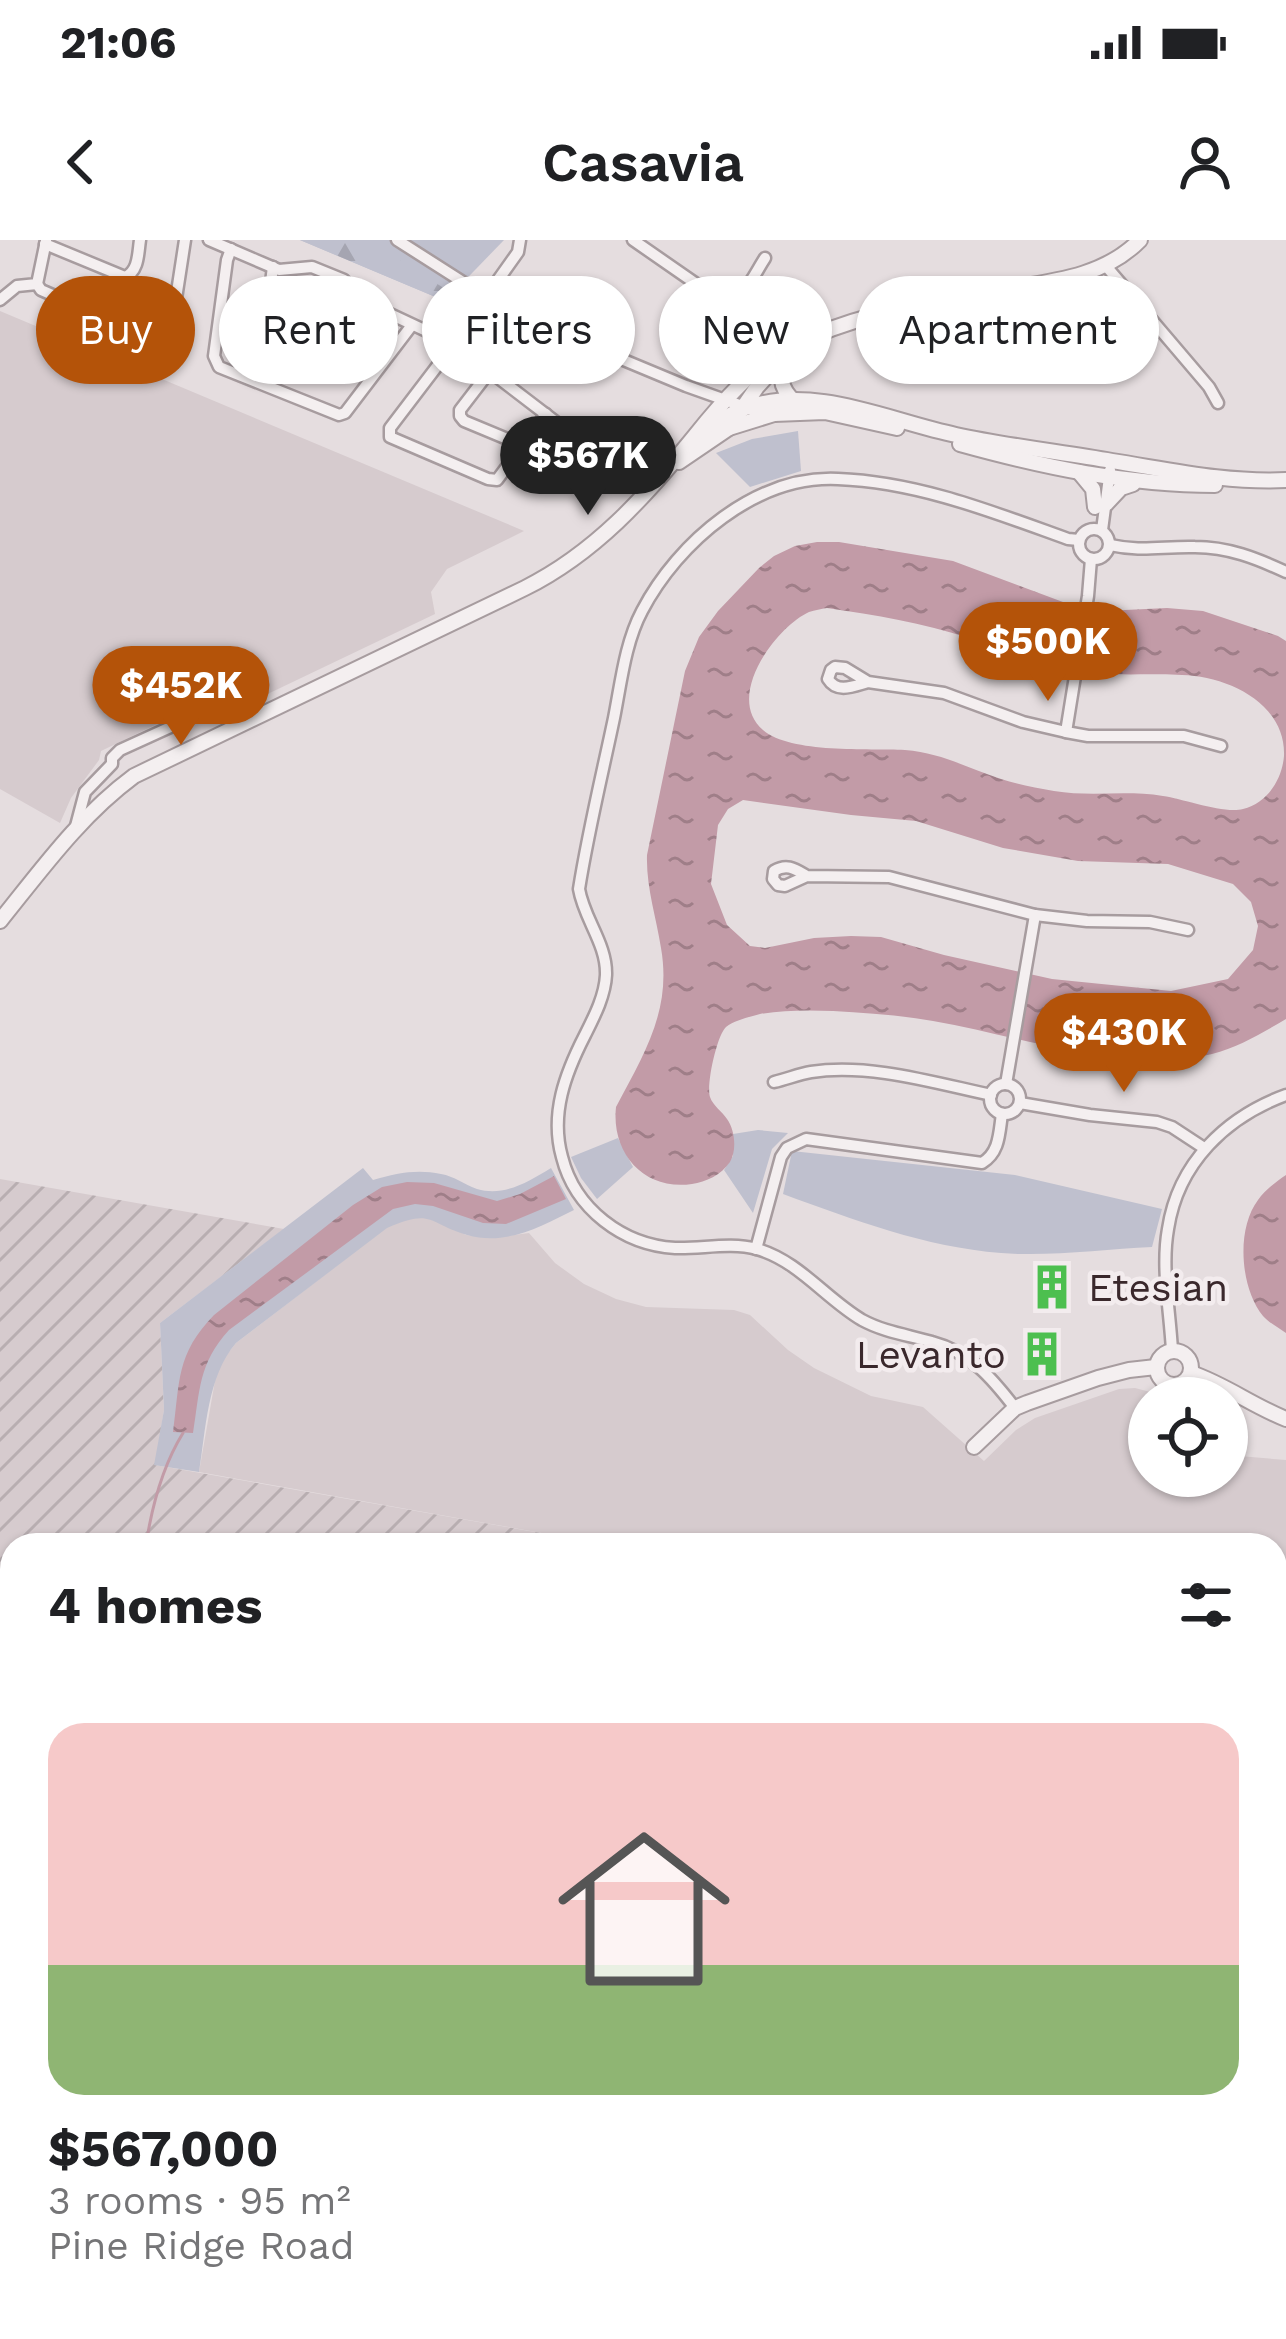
<!DOCTYPE html>
<meta charset="utf-8">
<style>
body{margin:0;font-family:"Work Sans",sans-serif;background:#f6f6f6;color:#202124;height:100vh;display:flex;flex-direction:column;font-size:45px;white-space:nowrap}
*{box-sizing:border-box;margin:0}
p{font-size:39px;color:#757577}
.icon{flex:none;width:66px;height:66px;fill:none;stroke:currentColor;stroke-width:2;stroke-linecap:round;stroke-linejoin:round}
.map{position:relative;flex:1;overflow:hidden}
.panel{position:absolute;left:0px;top:1293px;width:1287px;height:807px;display:flex;flex-direction:column;background:#fff;border-radius:36px 36px 0 0;box-shadow:0 3px 9px #0004}
.panel>*{flex:none}
.top-card{position:absolute;left:36px;top:36px;width:1215px;height:108px;display:flex;gap:24px}
.buttons{position:absolute;left:1128px;top:1137px;display:grid;gap:24px}
.buttons a{display:grid;place-items:center;width:120px;height:120px;border-radius:50%;background:#fff;box-shadow:0 3px 9px #0004;font-size:60px}
.price{position:absolute;translate:-50% -102px;padding:0 27px;border-radius:42px;background:#b45309;color:#fff;font-size:39px;line-height:78px;filter:drop-shadow(0 3px 6px #0008)}
.price::after{content:'';position:absolute;left:50%;top:72px;width:36px;height:27px;margin-left:-18px;background:inherit;clip-path:polygon(0 0,100% 0,50% 100%)}
.price.current{background:#222;color:#fff}
ul{padding:0;list-style:none}
li{display:grid;align-content:center;gap:24px;height:636px;padding:0 48px}
li span{display:grid;place-items:center;height:372px;border-radius:36px;color:#555}
li>.icon{margin-inline-start:auto}
span .icon{width:216px;height:216px;fill:#fffc;stroke-width:1}
li b{font-size:51px}
h2{display:flex;justify-content:space-between;align-items:center;height:144px;padding:0 48px;font-size:51px}
.tag{padding:0 42px;border-radius:54px;background:#fff;box-shadow:0 3px 9px #0004;font-size:42px;line-height:108px}
.tag.current{background:#b45309;color:#fff}
.status{display:flex;justify-content:space-between;align-items:center;height:84px;padding:0 60px;background:#fff;direction:ltr}
.status svg{height:33px;fill:currentColor}
header{display:flex;justify-content:space-between;align-items:center;height:156px;padding:0 48px;background:#fff;font-size:54px;font-weight:600}
.map>svg:first-child{display:block}
</style>
<div class="status"><b>21:06</b><svg viewBox="0 0 49 12"><path d="M0 12V9h3v3zM5 12V6h3v6zM10 12V3h3v9zM15 12V0h3v12zM26 1h20v11H26zM47 4h2v5h-2z"/></svg></div>
<header><svg class="icon" aria-label="back" viewBox="0 0 24 24"><path d="M15 5l-7 7 7 7"/></svg>Casavia<svg class="icon" aria-label="person" viewBox="0 0 24 24"><circle cx="12" cy="8" r="4"/><path d="M4 21q1-7 8-7t8 7"/></svg></header>
<div class="map">
<svg width="1286" height="2099" viewBox="0 0 1286 2099">
<defs>
<pattern id="industrial-furrows" width="10" height="10" patternUnits="userSpaceOnUse" patternTransform="scale(3)"><rect width="10" height="10" fill="#d6cbce"/><path d="M-1 1l2-2M0 10L10 0M9 11l2-2" fill="none" stroke="#b8aeb1"/></pattern>
<pattern id="forest-firs" width="22" height="20" patternUnits="userSpaceOnUse" patternTransform="scale(3)"><rect width="22" height="20" fill="#bfc0ce"/><path d="M5 1l3.5 6h-7zM16 11l3.5 6h-7z" fill="#a5a5b1"/></pattern>
<pattern id="water-ripples" width="26" height="14" patternUnits="userSpaceOnUse" patternTransform="scale(3)"><rect width="26" height="14" fill="#c29ba7"/><path d="M2 4q2-2 4 0t4 0M15 11q2-2 4 0t4 0" fill="none" stroke="#9f7e88"/></pattern>
</defs>
<rect width="100%" height="100%" fill="#e5dddf"/>
<g fill="#d6cbce">
<polygon points="0,71 524,291 447,329 431,352 435,374 251,462 228,450 101,511 99,520 71,558 60,583 0,549"/>
<polygon points="409,978 433,978 466,995 491,998 529,993 555,1023 584,1044 616,1059 646,1067 734,1070 750,1075 788,1110 814,1128 871,1156 923,1167 984,1221 1016,1190 1035,1178 1119,1149 1135,1148 1154,1153 1155,1158 1149,1158 1149,1236 1227,1236 1227,1215 1286,1220 1286,1700 1275,1697 1275,1305 609,1305 199,1232 216,1135 224,1118 236,1103 387,987"/>
</g>
<g fill="url(#industrial-furrows)">
<polygon points="0,939 284,989 160,1083 164,1170 155,1225 609,1305 12,1305 12,1618 0,1616"/>
<polygon points="0,1677 12,1679 12,1977 0,1971"/>
<polygon points="1286,2003 1286,2099 300,2099 302,2088 1275,2088 1275,2006"/>
</g>
<g fill="#bfc0ce">
<polygon points="300,0 504,0 445,61"/>
<polygon points="798,191 801,231 750,247 716,213 752,199"/>
<polygon points="758,890 788,893 772,909 753,973 724,930 733,916 733,894"/>
<polygon points="618,898 633,927 597,959 581,938 571,917"/>
<path d="M792 911 1015 935 1162 969 1152 1007C1105 1009 1048 1017 1001 1013 925 1007 854 980 783 954Z"/>
<path d="M363 928 373 940C397 933 417 929 441 934 454 936 465 945 477 949 504 957 528 942 551 928L574 970C540 987 506 1006 467 995 427 983 433 968 387 988L236 1103C207 1137 206 1189 199 1232L154 1225 164 1170 160 1083Z"/>
<polygon points="0,2004 12,2015 12,2088 44,2088 48,2099 0,2099"/>
</g>
<polygon fill="url(#forest-firs)" points="300,0 368,0 450,52 445,61"/>
<g fill="url(#water-ripples)" fill-rule="evenodd">
<path d="M817 302H839L953 321 1071 365 1104 371 1167 368 1203 371 1278 396 1286 401V779C1262 793 1239 807 1212 814 1182 822 1151 819 1121 817 1057 812 996 792 933 781 900 775 866 773 833 771 808 770 784 770 760 774 749 777 735 780 726 787 717 795 706 845 710 857 713 866 722 871 727 879 735 890 737 910 730 922 721 935 706 942 692 944 644 951 611 913 616 867 644 814 672 770 661 708 656 676 646 647 647 615L685 431 699 397 718 371 759 328 774 316 795 306ZM827 368C875 375 923 383 969 398 1001 408 1031 423 1064 430 1104 437 1142 433 1182 435 1227 436 1286 463 1284 516 1282 540 1267 563 1243 569 1224 574 1184 559 1163 556 1127 550 1090 557 1054 551 1036 548 1017 544 1001 539 967 528 942 513 905 510 869 508 791 514 763 490 724 457 776 387 809 372 815 370 821 369 827 368ZM743 560 851 575 916 581 1003 608 1078 621 1168 624 1233 644 1251 662 1258 686 1253 710 1228 739 1171 751 1052 739 944 715 881 697 851 696 814 698 765 708 750 706 727 685 711 644 718 585 728 569Z"/>
<path d="M1286 935V1093C1279 1088 1269 1083 1263 1076 1240 1048 1236 989 1258 960 1265 950 1277 941 1286 935Z"/>
<path d="M554 936 566 959 506 984 483 983 433 966 415 964 393 969 229 1090C198 1124 200 1151 193 1193L173 1192C180 1141 176 1114 214 1075L353 965 382 947 407 942 434 943 497 961 520 954Z"/>
</g>
<g fill="none" stroke-linecap="round" stroke-linejoin="round">
<g stroke="#c29ba7" stroke-width="3">
<path d="M146 1305C152 1265 162 1227 183 1193"/>
<polyline points="12,2014 2,2020 12,2039"/>
<polyline points="29,2088 33,2099"/>
</g>
<g stroke="#a79c9f" stroke-width="15">
<g id="minor">
<polyline points="209,0 279,30 312,27 344,40 356,58 454,104 565,189"/>
<polyline points="397,0 513,74 686,146 745,167"/>
<path d="M633 0 718 59C743 65 753 36 765 18"/>
<path d="M45 4 125 37C139 31 138 13 140 0"/>
<polyline points="231,9 227,20 214,116 219,127 339,175 345,173 412,85"/>
<polyline points="1106,26 1209,147 1218,163"/>
<polyline points="273,27 264,95 320,120 327,121 332,116 370,66"/>
<path d="M37 44 41 50 154 99C163 101 168 100 171 91L185 0"/>
<polyline points="486,57 518,12 520,0"/>
<polyline points="0,60 17,46 37,44 46,1"/>
<polyline points="454,104 390,188 390,197 488,239 497,240 546,174"/>
<polyline points="490,131 460,170 460,176 464,181 524,206"/>
<circle cx="1094" cy="304" r="15"/>
<polyline points="1102,290 1110,230"/>
<path d="M1110 305C1141 312 1164 306 1195 307 1228 307 1256 318 1286 332"/>
<path d="M868 442C854 446 837 454 828 439L831 430 835 427 845 428 868 442 944 453 1023 482 1066 492 1088 496H1184L1221 506"/>
<polyline points="1066,492 1088,356 1091,319"/>
<polyline points="76,586 85,552 112,524 112,518 120,510 221,464 239,470 245,480"/>
<path d="M807 636C795 629 787 623 774 631L773 639 778 645 785 646 807 636 889 637 1035 675 1087 681 1150 682 1188 690"/>
<path d="M774 842C787 839 799 834 811 832 869 823 935 843 991 855"/>
<circle cx="1005" cy="859" r="15"/>
<polyline points="1006,844 1035,675"/>
<polyline points="1020,863 1090,875 1157,882 1172,887 1204,908"/>
<path d="M756 1009 781 917 787 908 806 899 982 923C1000 912 999 893 1002 874"/>
<path d="M1172 1111C1170 1071 1161 1028 1168 989 1178 923 1226 877 1286 855"/>
<path d="M1015 1168C992 1138 970 1112 932 1102 908 1095 884 1092 862 1080 826 1059 799 1021 757 1009 730 1002 702 1009 675 1008 623 1005 575 969 562 917 550 874 565 834 585 795 594 777 605 756 606 735 607 704 584 679 579 649 588 592 602 535 614 478 621 443 625 403 642 371 678 302 756 235 838 239 918 242 993 272 1068 299L1079 300"/>
<polyline points="0,1982 12,1988"/>
<polyline points="1275,1987 1286,1992"/>
<polyline points="56,2088 60,2099"/>
<polyline points="519,2099 520,2088"/>
<polyline points="695,2099 696,2088"/>
<polyline points="909,2099 911,2088"/>
<polyline points="1107,2099 1108,2088"/>
</g>
</g>
<g stroke="#a79c9f" stroke-width="18">
<g id="tertiary">
<path d="M789 115C779 134 778 147 795 162"/>
<polyline points="754,169 774,174 825,172 897,188"/>
<polyline points="729,188 774,174"/>
<path d="M699 193C715 185 731 172 748 167 817 145 889 181 956 195 1007 206 1060 212 1112 221 1170 230 1227 243 1286 240"/>
<path d="M960 204C1043 227 1128 245 1215 245"/>
<polyline points="679,222 729,188 757,147 777,125"/>
<polyline points="1079,232 1093,249 1095,267"/>
<polyline points="1106,264 1121,248 1133,244"/>
<path d="M0 681C42 629 80 576 134 536L525 348C595 313 645 257 694 197 721 163 755 124 794 105 855 74 921 65 988 52 1041 42 1100 41 1140 0"/>
<circle cx="1174" cy="1128" r="17"/>
<path d="M1191 1133C1224 1144 1253 1166 1286 1179"/>
<polyline points="974,1207 1015,1168 1027,1163 1098,1138 1129,1130 1156,1127"/>
<polyline points="1275,1913 1283,1866 1284,1811"/>
</g>
</g>
<g stroke="#9a868b" stroke-width="21">
<g id="trunk">
<polyline points="0,1634 12,1636"/>
<polyline points="0,1652 12,1654"/>
<polyline points="1275,1913 1286,1915"/>
<polyline points="1275,1931 1286,1934"/>
</g>
</g>
<use href="#minor" stroke="#f4eff0" stroke-width="10"/>
<use href="#tertiary" stroke="#f4eff0" stroke-width="14"/>
<use href="#trunk" stroke="#fff" stroke-width="16"/>
</g>
<defs>
<g id="building-bare" transform="scale(3.6)"><path d="M-4-6H4V6H1V3H-1V6H-4ZM-2.5-4.3h1.7v1.8h-1.7ZM.8-4.3h1.7v1.8H.8ZM-2.5-1h1.7V.8h-1.7ZM.8-1h1.7V.8H.8Z" fill="#4dbf4f" stroke="#f3ecee" stroke-width="2.5" paint-order="stroke"/></g>
</defs>
<g fill-rule="evenodd">
<use href="#building-bare" x="1052" y="1047"/>
<use href="#building-bare" x="1042" y="1114"/>
</g>
<g text-anchor="middle" stroke-width="9" stroke-linejoin="round" paint-order="stroke">
<g font-size="39" fill="#3a282c" stroke="#f3ecee" text-anchor="start">
<text x="1088" y="1061">Etesian</text>
<text x="1006" y="1128" text-anchor="end">Levanto</text>
</g>
</g>
</svg>
<div class="buttons">
<a><svg class="icon" aria-label="locate" viewBox="0 0 24 24"><circle cx="12" cy="12" r="6"/><path d="M12 2v4M12 18v4M2 12h4M18 12h4"/></svg></a>
</div>
<b class="price current" style="left:588px;top:278px">$567K</b>
<b class="price" style="left:1048px;top:464px">$500K</b>
<b class="price" style="left:181px;top:508px">$452K</b>
<b class="price" style="left:1124px;top:855px">$430K</b>
<div class="top-card">
<a class="tag current">Buy</a>
<a class="tag">Rent</a>
<a class="tag">Filters</a>
<a class="tag">New</a>
<a class="tag">Apartment</a>
</div>
<section class="panel">
<h2>4 homes<svg class="icon" aria-label="filters" viewBox="0 0 24 24"><path d="M4 7h16M4 17h16"/><circle cx="9" cy="7" r="2"/><circle cx="15" cy="17" r="2"/></svg></h2>
<ul>
<li><span style="background:linear-gradient(#f6c9c9 65%,#8fb573 0)"><svg class="icon" aria-label="home" viewBox="0 0 24 24"><path d="M3 11l9-7 9 7M6 9v11h12V9"/></svg></span><div><b>$567,000</b><p>3 rooms · 95 m²</p><p>Pine Ridge Road</p></div></li>
</ul>
</section>
</div>
